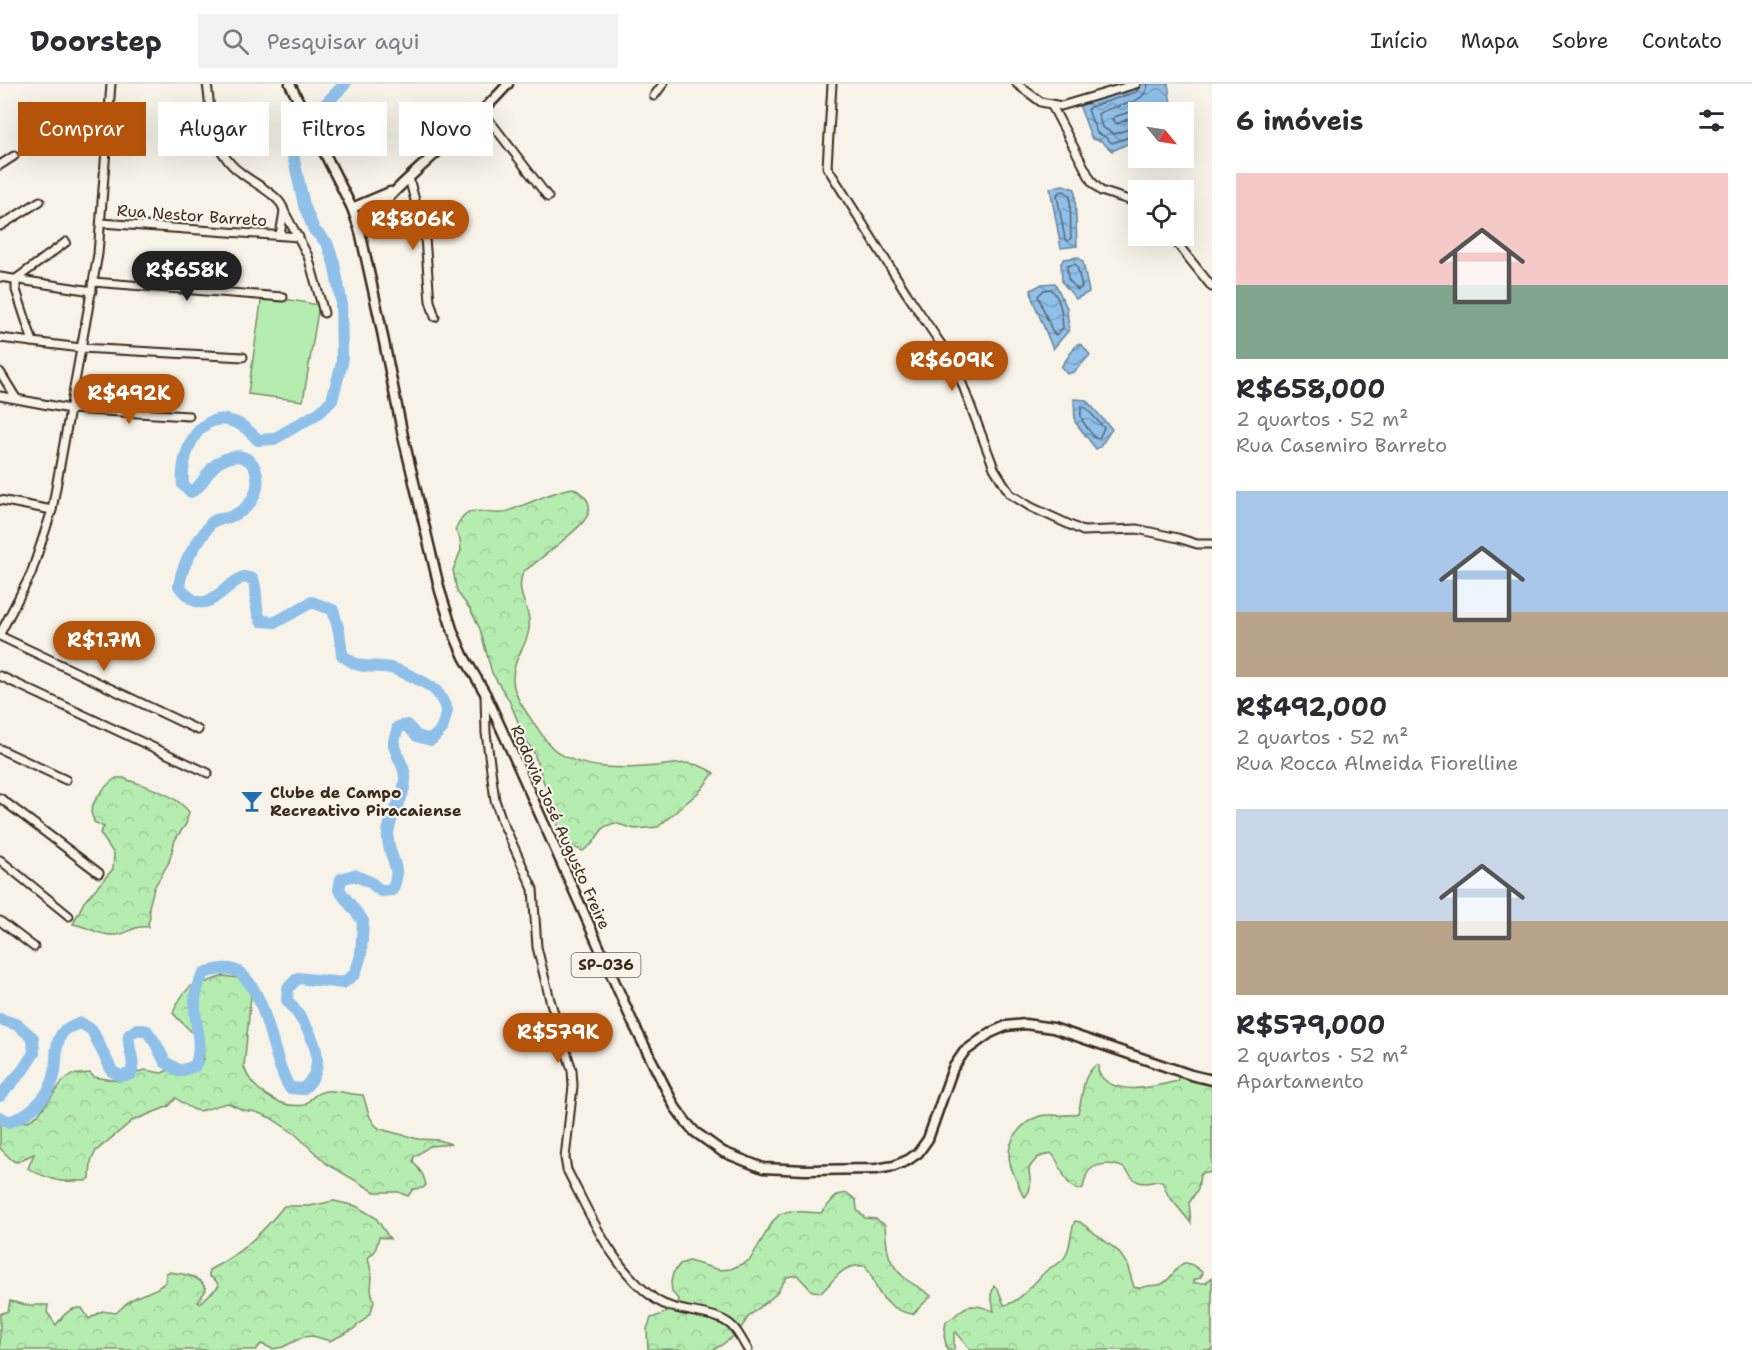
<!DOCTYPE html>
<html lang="pt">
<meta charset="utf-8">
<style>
body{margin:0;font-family:"Shantell Sans",sans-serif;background:#f2f2f3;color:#2b2b33;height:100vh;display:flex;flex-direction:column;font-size:22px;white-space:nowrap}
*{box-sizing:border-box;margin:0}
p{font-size:20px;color:#7c7c81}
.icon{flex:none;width:33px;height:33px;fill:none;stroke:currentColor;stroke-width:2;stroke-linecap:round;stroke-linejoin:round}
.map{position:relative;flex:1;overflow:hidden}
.side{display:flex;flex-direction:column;background:#fff;width:540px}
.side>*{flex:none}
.guide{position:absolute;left:18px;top:18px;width:570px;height:54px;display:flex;gap:12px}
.needle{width:39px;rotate:120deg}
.controls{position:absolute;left:1128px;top:18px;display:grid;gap:12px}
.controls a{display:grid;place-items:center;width:66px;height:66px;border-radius:0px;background:#fff;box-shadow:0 6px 24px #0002;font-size:30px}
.price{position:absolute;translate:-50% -51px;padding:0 14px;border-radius:21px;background:#b45309;color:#fff;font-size:20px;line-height:39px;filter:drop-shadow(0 2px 3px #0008)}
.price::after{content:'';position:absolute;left:50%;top:36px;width:18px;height:14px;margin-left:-9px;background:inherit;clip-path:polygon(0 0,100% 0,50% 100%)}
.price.selected{background:#222;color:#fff}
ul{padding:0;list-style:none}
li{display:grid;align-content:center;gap:12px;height:318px;padding:0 24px}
li span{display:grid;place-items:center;height:186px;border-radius:0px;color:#555}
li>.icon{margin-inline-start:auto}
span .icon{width:108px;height:108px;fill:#fffc;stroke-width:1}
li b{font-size:26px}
h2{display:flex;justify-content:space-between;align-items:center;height:72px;padding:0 24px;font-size:26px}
.pill{padding:0 21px;border-radius:0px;background:#fff;box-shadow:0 6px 24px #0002;font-size:21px;line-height:54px}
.pill.selected{background:#b45309;color:#fff}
header{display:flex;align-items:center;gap:36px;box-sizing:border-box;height:84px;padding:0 30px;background:#fff;border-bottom:2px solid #e1e1e2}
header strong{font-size:28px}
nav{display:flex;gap:33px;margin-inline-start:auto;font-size:21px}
.search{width:420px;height:54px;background:#f2f2f3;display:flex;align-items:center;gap:15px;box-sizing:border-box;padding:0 21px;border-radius:0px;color:#7c7c81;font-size:22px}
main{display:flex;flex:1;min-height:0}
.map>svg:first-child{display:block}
</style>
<header>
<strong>Doorstep</strong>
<div class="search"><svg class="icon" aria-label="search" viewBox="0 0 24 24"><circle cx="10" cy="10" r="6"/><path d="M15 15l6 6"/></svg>Pesquisar aqui</div>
<nav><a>Início</a><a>Mapa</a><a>Sobre</a><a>Contato</a></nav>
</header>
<main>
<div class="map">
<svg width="1212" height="1266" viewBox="0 0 1212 1266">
<defs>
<pattern id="forest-crowns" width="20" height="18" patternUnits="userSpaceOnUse" patternTransform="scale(1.5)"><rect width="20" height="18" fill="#b5edb0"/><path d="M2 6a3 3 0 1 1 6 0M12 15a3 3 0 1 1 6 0" fill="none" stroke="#9dcb97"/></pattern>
<pattern id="water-waves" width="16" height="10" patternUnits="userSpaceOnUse" patternTransform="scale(1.5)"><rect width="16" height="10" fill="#8ec0ea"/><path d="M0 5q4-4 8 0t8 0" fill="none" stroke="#759cbd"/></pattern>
</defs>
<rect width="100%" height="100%" fill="#f7f3e8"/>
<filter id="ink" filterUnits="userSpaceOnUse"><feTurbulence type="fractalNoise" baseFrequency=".0167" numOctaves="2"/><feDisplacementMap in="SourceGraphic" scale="12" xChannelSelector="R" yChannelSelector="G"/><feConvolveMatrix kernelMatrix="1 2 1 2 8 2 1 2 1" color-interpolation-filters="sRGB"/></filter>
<g filter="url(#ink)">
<polygon fill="#b5edb0" stroke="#788c67" stroke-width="1.5" points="262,211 319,221 303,317 248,310"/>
<g fill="url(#forest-crowns)" stroke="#788c67" stroke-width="1.5">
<path d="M573 404C608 424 579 442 560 459 547 469 536 479 523 488 514 512 532 523 529 545 527 562 513 575 513 593 512 609 524 625 533 638 540 647 546 659 555 666 582 687 626 685 657 682 682 679 692 675 714 689L700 707 658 743 635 745 614 739 604 743 592 760 583 767 573 763 560 747 533 666 526 657 509 616 492 589 480 545 470 525 457 508 453 486 461 466 460 455 455 446C458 439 462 431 469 428 480 425 492 431 502 429 526 422 548 408 573 404Z"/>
<path d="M116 694H123C146 703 173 708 189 728L186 740 175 756 169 778 154 804 149 823 150 834 148 839 149 843C130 841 130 851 114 851 99 852 87 842 73 840L84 818 113 785 114 770 100 749 104 743 94 738C94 736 91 729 91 728 92 716 107 700 116 694Z"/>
<path d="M223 892 247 895 251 911 244 983C252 1007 280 1025 305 1021 324 997 337 1010 363 1011 367 1023 369 1038 380 1045L418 1055 439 1056 451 1060 430 1062 414 1073 413 1077 423 1091 426 1101 423 1104 413 1105 408 1112 398 1108H375L327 1080 295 1050 271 1034 256 1028 243 1026 228 1019C200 1024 204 1036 176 1014L169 1022 132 1037 96 1067 91 1077 90 1094 86 1097C78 1096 69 1098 61 1097 54 1096 32 1088 28 1084L34 1070C13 1078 20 1085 0 1064V1033L27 1038 38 1031 63 997 71 991 90 989 94 993 119 997 144 986 162 989 171 985 180 987 198 985 204 975C204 953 185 944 173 929 178 916 185 906 196 898L204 899Z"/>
<path d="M1096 981 1099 982 1098 987C1110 1014 1155 1003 1177 997L1180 989 1183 988 1212 989V1087L1209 1089 1204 1088 1200 1091 1198 1105 1189 1119 1191 1139 1168 1111 1162 1097C1154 1096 1147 1101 1139 1098 1132 1096 1130 1089 1125 1085 1115 1078 1093 1078 1087 1090 1085 1094 1084 1100 1083 1104L1078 1106C1061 1098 1063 1080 1051 1069L1037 1074 1029 1084C1029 1095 1034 1103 1025 1113L1022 1110C1019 1100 1012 1089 1010 1079 1005 1058 1021 1038 1040 1032 1052 1029 1066 1034 1078 1029 1084 1011 1080 994 1096 981Z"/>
<path d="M847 1109 856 1116 857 1126 865 1134 876 1135 885 1141C887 1166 886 1178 907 1196 915 1202 924 1205 931 1212L913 1230C900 1229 885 1219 878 1207 873 1198 872 1190 865 1182 842 1180 837 1193 822 1208L812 1207 797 1191 787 1193 775 1211 749 1232 737 1250 720 1262 713 1266 648 1265 647 1245 651 1234 674 1226 679 1216 672 1208 671 1198 673 1189 680 1180 689 1177 720 1186 731 1185 750 1176 773 1137 780 1130 790 1127 821 1129 837 1111Z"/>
<path d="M334 1117 356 1122 376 1134 390 1155 379 1153 375 1167 368 1174 372 1192 371 1206 374 1218 371 1228 364 1236 352 1246 330 1257 313 1252 303 1253 283 1263 273 1265 261 1260 256 1266H0V1230L8 1227 10 1217 26 1221H48L47 1228 56 1241C63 1232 69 1223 82 1224L89 1235 102 1227 116 1229C121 1225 126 1219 131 1216 143 1208 157 1208 166 1197V1189L169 1188C184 1190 201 1191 206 1206L198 1218 200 1219 219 1202 216 1197 209 1192V1186C241 1170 262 1149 284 1122H310Z"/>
<path d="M1075 1137 1080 1138 1118 1167 1127 1180 1134 1203C1140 1206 1141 1203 1147 1202 1152 1201 1158 1202 1162 1200 1180 1190 1177 1165 1203 1189L1200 1194 1194 1196V1199H1206L1212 1193V1266H970L956 1248 954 1250V1266H947L944 1251 946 1237C953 1235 956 1230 962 1226 971 1218 984 1224 994 1227L991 1211 994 1202 998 1205 1004 1221C1019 1220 1036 1196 1047 1186 1053 1181 1061 1180 1065 1173 1072 1160 1070 1147 1075 1137Z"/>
</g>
<g fill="url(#water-waves)" stroke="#6d8498" stroke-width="1.5">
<polygon points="1142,0 1168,0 1171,20 1167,28 1138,28 1138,55 1112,67 1101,57 1092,55 1079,21"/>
<polygon points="1063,101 1075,105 1077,162 1061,164 1050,104"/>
<polygon points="1078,173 1083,178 1089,208 1076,215 1062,198 1061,179 1064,175"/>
<polygon points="1055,199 1067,224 1069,246 1053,265 1032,214 1031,206 1042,200"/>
<polygon points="1077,260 1082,261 1090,271 1074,288 1067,290 1061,283"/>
<polygon points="1074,315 1086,316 1112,345 1100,363 1096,365 1075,338"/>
</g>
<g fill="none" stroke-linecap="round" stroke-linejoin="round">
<g stroke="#5c6670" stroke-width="1.5">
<polyline points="1138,33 1130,34 1117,40 1112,36 1114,33 1142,24 1145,25 1146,28"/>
<path d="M1138 42 1114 50 1102 43 1098 30C1112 19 1146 23 1148 0"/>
<polyline points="1138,50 1112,59 1104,52 1097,49 1088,26 1090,23 1136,8 1140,2"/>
<polygon points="1064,107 1070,111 1071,154 1068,157 1065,155 1057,111 1059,108"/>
<polygon points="1075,180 1077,182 1082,203 1078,206 1068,195 1067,182"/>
<path d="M1051 205C1061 215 1062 230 1063 244L1056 251 1053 249 1038 212 1044 206Z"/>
<path d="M1082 323 1086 324 1104 344 1099 354H1095C1088 344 1077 335 1082 323Z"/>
</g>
<g stroke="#8ec0ea" stroke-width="12">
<polyline points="0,935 18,941 33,954 34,969 23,986 0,1012"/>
<path d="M0 1033 9 1038C29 1031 48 1015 54 993 58 978 53 959 64 947 68 942 75 941 81 939L92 946 112 987 120 992 131 990C136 972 127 968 129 951L137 945 147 947 156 960 165 978 180 987 195 982C206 957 188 928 198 902 199 897 202 893 204 889 215 886 230 881 240 889 269 912 270 972 290 1004L303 1005C334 979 307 940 287 916L288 904 298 894 343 899 355 890 361 871 363 837 339 806 341 795 354 791 370 798 381 807 392 806C403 785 390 776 388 756 386 734 406 715 405 693 405 682 396 672 394 661 393 656 397 649 398 643L407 641 417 652 431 656 442 645 447 626C444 620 440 610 435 606 426 598 397 584 385 583 362 581 362 586 342 571L339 547 333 526 312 518 276 538 261 537C253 522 259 511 253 495L243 493C216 507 205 537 179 502 182 481 192 465 205 448 207 445 210 439 214 437 217 435 223 435 227 434 233 432 243 427 247 422 268 401 256 360 223 376 207 383 205 401 191 408L183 401C180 374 196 327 231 337 243 340 250 348 258 356L274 355 320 328 332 316 342 279 341 216 334 179 327 159 314 146 304 121 291 62 297 49 345 0"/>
</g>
<g stroke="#3b2a1e" stroke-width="11">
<g id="minor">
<path d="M207 0C211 24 209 51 224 71 228 77 234 84 240 88 251 98 282 112 284 127L308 172 324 229"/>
<polyline points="832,0 827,83 907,210 949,272 960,294 994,384 1010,410 1031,423 1083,447 1137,445 1178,454 1197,460 1212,460"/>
<polyline points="1017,0 1041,18 1061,22 1136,0"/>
<polyline points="654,12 663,0"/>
<polyline points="1051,20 1092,98 1101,107 1138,119"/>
<polyline points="483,28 548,113"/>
<polyline points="0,81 14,72"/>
<polyline points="409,94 425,154 430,217 435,233"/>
<polyline points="101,139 299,153"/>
<polyline points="0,142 40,117"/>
<polyline points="280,151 284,127"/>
<polyline points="1171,152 1212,203"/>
<polyline points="0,193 92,207"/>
<polyline points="93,198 283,213"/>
<polyline points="0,254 81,264 243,273"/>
<polyline points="33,258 16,206 16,195 66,158"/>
<polyline points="0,288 16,314"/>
<polyline points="0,312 70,325 189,332"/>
<polyline points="0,416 52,426"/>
<polyline points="0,550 31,490 52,426 98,170 111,0"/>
<polyline points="0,552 198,646"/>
<polyline points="0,592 208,689"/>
<path d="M485 612 486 649 495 716 502 737 533 805 537 863 550 916 572 986 573 1002 565 1074 567 1086C591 1132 612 1184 655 1215 677 1231 716 1225 733 1243 739 1249 743 1258 748 1266"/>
<polyline points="0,665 66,696"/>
<polyline points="0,714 99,789"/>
<polyline points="0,776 69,832"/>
<polyline points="0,837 34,863"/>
</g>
</g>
<g stroke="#3b2a1e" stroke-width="13">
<g id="major">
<polyline points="290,0 352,124 360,147 379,233 403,352 440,507 453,548 464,573 485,609 511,666 633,939 675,1023 686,1038 695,1048 723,1068 763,1084 805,1086 876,1085 894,1082 908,1076 918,1069 928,1055 953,984 964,968 990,949 1006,942 1025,940 1053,944 1191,991 1212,996"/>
<polyline points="352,124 390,108"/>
<path d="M360 147C402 91 462 53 508 0"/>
</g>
</g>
<use href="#minor" stroke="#f7f3e8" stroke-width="7"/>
<use href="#major" stroke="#f7f3e8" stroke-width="8"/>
</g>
</g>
<defs>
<g id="bar-bare" transform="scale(1.8)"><path d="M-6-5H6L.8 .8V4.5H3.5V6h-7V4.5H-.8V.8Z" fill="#1f6fb2" stroke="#f7f3e8" stroke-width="2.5" paint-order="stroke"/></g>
</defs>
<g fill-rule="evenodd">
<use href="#bar-bare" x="252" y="717"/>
</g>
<g text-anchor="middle" stroke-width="4.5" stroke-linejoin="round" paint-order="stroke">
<rect fill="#f7f3e8" stroke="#73665b" stroke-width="1.5" x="571.5" y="869" width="69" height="24" rx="4.5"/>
<g font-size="15" font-weight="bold" fill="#3b2a1e">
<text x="606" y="886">SP-036</text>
</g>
<g font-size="16" fill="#3b2a1e" stroke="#f7f3e8">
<text transform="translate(192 131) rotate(4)" y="6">Rua Nestor Barreto</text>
<text transform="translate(561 743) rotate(66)" y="6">Rodovia José Augusto Freire</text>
</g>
<g font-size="16" font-weight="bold" fill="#3b2a1e" stroke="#f7f3e8" text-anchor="start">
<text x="270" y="714">Clube de Campo<tspan x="270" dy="18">Recreativo Piracaiense</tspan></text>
</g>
</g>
</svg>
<div class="controls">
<a><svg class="needle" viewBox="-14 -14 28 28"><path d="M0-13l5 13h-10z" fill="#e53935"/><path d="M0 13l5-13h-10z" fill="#7c7c81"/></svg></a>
<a><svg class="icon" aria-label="locate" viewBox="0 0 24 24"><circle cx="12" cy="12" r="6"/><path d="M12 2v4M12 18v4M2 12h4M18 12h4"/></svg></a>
</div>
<b class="price" style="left:413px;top:167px">R$806K</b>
<b class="price selected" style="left:187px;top:218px">R$658K</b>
<b class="price" style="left:952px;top:308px">R$609K</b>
<b class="price" style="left:129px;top:341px">R$492K</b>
<b class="price" style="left:104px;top:588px">R$1.7M</b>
<b class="price" style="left:558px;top:980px">R$579K</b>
<div class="guide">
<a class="pill selected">Comprar</a>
<a class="pill">Alugar</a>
<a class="pill">Filtros</a>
<a class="pill">Novo</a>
</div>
</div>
<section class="side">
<h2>6 imóveis<svg class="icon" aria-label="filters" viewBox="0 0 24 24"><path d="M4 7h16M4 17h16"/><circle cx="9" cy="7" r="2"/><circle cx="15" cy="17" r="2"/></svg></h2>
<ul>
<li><span style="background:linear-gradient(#f6c9c9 60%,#7fa58c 0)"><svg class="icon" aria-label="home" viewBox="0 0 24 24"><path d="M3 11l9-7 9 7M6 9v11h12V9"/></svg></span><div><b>R$658,000</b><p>2 quartos · 52 m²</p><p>Rua Casemiro Barreto</p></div></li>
<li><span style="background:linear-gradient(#a9c7e8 65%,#b9a48a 0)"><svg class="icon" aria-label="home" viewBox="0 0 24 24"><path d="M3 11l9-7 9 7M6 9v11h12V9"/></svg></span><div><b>R$492,000</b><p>2 quartos · 52 m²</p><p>Rua Rocca Almeida Fiorelline</p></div></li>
<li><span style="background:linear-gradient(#c9d6e8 60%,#b9a48a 0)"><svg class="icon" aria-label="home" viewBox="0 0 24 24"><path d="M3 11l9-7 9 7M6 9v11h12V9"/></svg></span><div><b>R$579,000</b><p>2 quartos · 52 m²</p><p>Apartamento</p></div></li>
</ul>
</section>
</main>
